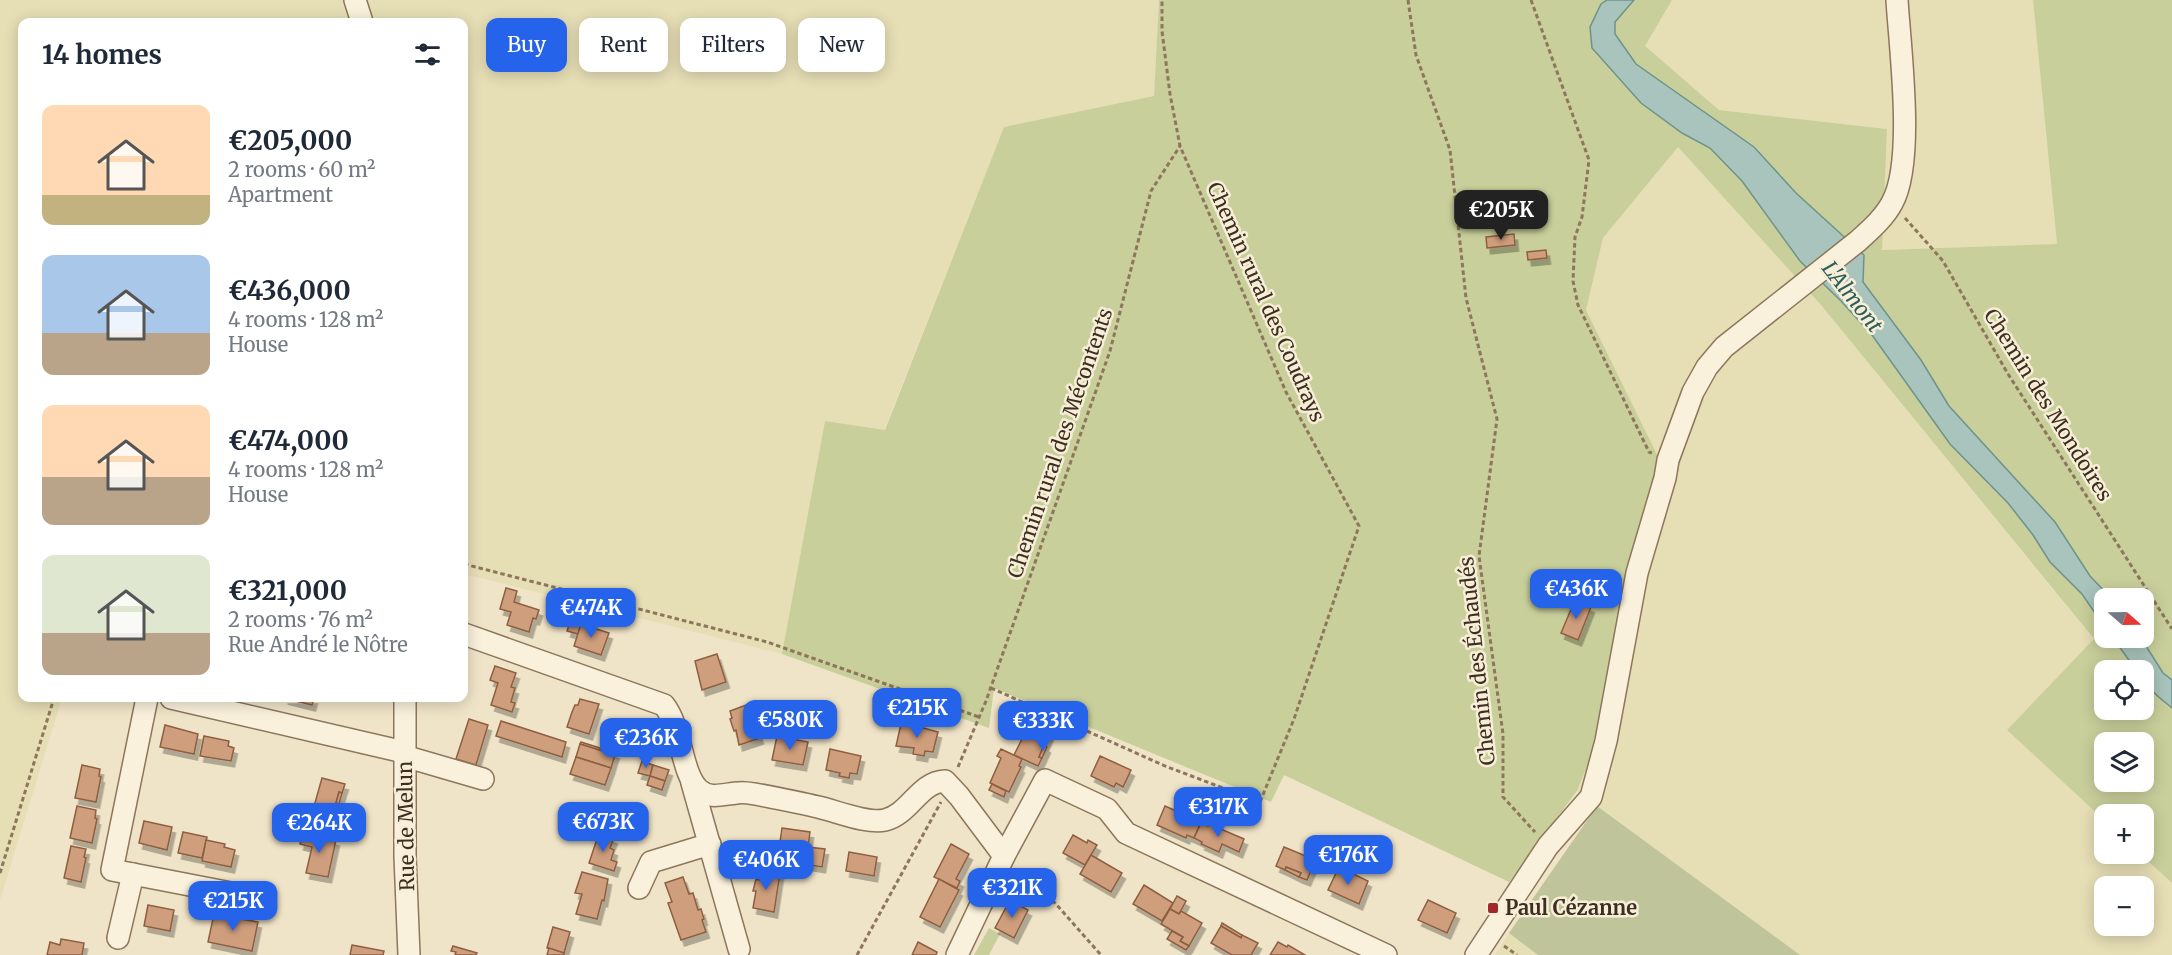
<!DOCTYPE html>
<meta charset="utf-8">
<style>
body{margin:0;font-family:Merriweather,serif;background:#f6f6f7;color:#1f2937;height:100vh;display:flex;flex-direction:column;font-size:22px;white-space:nowrap}
*{box-sizing:border-box;margin:0}
p{font-size:20px;color:#747a83}
.icon{flex:none;width:33px;height:33px;fill:none;stroke:currentColor;stroke-width:2;stroke-linecap:round;stroke-linejoin:round}
.map{position:relative;flex:1;overflow:hidden}
.drawer{position:absolute;left:18px;top:18px;width:450px;height:684px;display:flex;flex-direction:column;background:#fff;border-radius:12px;box-shadow:0 3px 15px #0003}
.drawer>*{flex:none}
.banner{position:absolute;left:486px;top:18px;width:570px;height:54px;display:flex;gap:12px}
.needle{width:39px;rotate:110deg}
.fabs{position:absolute;left:2094px;top:588px;display:grid;gap:12px}
.fabs a{display:grid;place-items:center;width:60px;height:60px;border-radius:12px;background:#fff;box-shadow:0 3px 15px #0003;font-size:30px}
.price{position:absolute;translate:-50% -51px;padding:0 14px;border-radius:12px;background:#2563eb;color:#fff;font-size:20px;line-height:39px;filter:drop-shadow(0 2px 3px #0008)}
.price::after{content:'';position:absolute;left:50%;top:36px;width:18px;height:14px;margin-left:-9px;background:inherit;clip-path:polygon(0 0,100% 0,50% 100%)}
.price.active{background:#222;color:#fff}
ul{padding:0;list-style:none}
li{display:flex;align-items:center;gap:18px;height:150px;padding:0 24px}
li span{display:grid;place-items:center;flex:none;width:168px;height:120px;border-radius:12px;color:#555}
li>.icon{margin-inline-start:auto}
span .icon{width:72px;height:72px;fill:#fffc;stroke-width:1}
li b{font-size:26px}
h2{display:flex;justify-content:space-between;align-items:center;height:72px;padding:0 24px;font-size:26px}
.pill{padding:0 21px;border-radius:12px;background:#fff;box-shadow:0 3px 15px #0003;font-size:21px;line-height:54px}
.pill.active{background:#2563eb;color:#fff}
.map>svg:first-child{display:block}
</style>
<div class="map">
<svg width="2172" height="955" viewBox="0 0 2172 955">
<defs>
<filter id="shadow"><feDropShadow dx="3.5" dy="6" stdDeviation="0" flood-color="#0004"/></filter>
</defs>
<rect width="100%" height="100%" fill="#f0e4c8"/>
<g fill="#e6deb5" fill-rule="evenodd">
<polygon points="0,0 1159,0 1154,97 1004,127 884,430 825,421 782,654 464,574 464,22 22,22 22,698 62,698 0,900"/>
<polygon points="1672,0 2033,0 2057,244 1881,250 1887,129 1719,110 1644,46"/>
<path d="M1678 147 1821 305 2094 640 2007 730 2104 820V854H2140L2172 883V955H1800L1577 791 1623 678 1669 479 1586 310 1603 238ZM2104 886H2144V926H2104Z"/>
<polygon points="1509,933 1538,955 1495,955"/>
</g>
<g fill="#c9cf9b" fill-rule="evenodd">
<path d="M1159 0H1672L1645 46 1719 110 1887 129 1882 250 2057 244 2033 0H2172V883L2140 854H2144V814H2104V820L2007 730 2094 639 1821 305 1678 147 1603 238 1586 310 1669 479 1623 678 1577 791 1509 882 1284 775 1271 802 994 688 989 728 782 654 825 421 885 430 1004 127 1154 96ZM2104 598H2144V638H2104ZM2104 670H2144V710H2104ZM2104 742H2144V782H2104Z"/>
<polygon points="989,928 1000,934 989,955 974,955"/>
</g>
<polygon fill="#bfc49a" points="1597,806 1800,955 1538,955 1509,933"/>
<g fill="#a9c4bc" stroke="#6f938a" stroke-width="1.5">
<polygon points="1607,0 1634,0 1615,22 1615,34 1636,64 1754,147 1796,193 1864,255 1863,282 1921,360 1949,406 2055,522 2090,576 2111,598 2104,598 2104,626 2082,594 2050,562 2033,535 2008,503 1950,444 1872,335 1840,300 1800,261 1742,181 1710,148 1682,133 1641,103 1592,48 1590,27 1601,4"/>
<path d="M2113 638H2141L2163 673 2172 680V708C2159 697 2144 688 2144 670H2136Z"/>
</g>
<g fill="#cf9f7d" stroke="#8d5f41" stroke-width="1.5" filter="url(#shadow)">
<polygon points="1514,234 1515,245 1487,248 1486,237"/>
<polygon points="1546,250 1547,258 1528,260 1527,252"/>
<polygon points="1596,579 1609,584 1606,592 1592,587"/>
<polygon points="506,588 517,591 514,602 539,610 536,619 533,618 529,632 507,625 511,612 500,609"/>
<polygon points="1575,600 1591,607 1578,640 1561,633"/>
<polygon points="574,610 585,613 578,634 567,631"/>
<polygon points="581,624 609,633 601,655 574,646"/>
<polygon points="717,654 726,682 702,690 695,661"/>
<polygon points="495,666 516,673 511,687 515,688 511,702 515,703 512,712 491,705 498,683 490,680"/>
<polygon points="284,698 314,698 312,705"/>
<polygon points="580,699 599,704 589,734 567,727 572,712 575,705 578,705"/>
<polygon points="749,704 760,738 739,745 736,730 734,731 730,719 732,718 730,711"/>
<polygon points="469,719 488,725 476,765 456,759"/>
<polygon points="501,721 566,742 562,757 496,736"/>
<polygon points="1030,723 1050,734 1039,757 1042,758 1038,766 1014,755"/>
<polygon points="901,724 913,727 913,725 938,732 933,752 925,751 924,756 913,754 914,748 896,746"/>
<polygon points="165,725 198,734 194,754 160,747"/>
<polygon points="204,736 229,741 228,746 234,748 231,761 200,756"/>
<polygon points="777,736 808,742 803,765 772,760"/>
<polygon points="581,742 616,753 615,755 580,744"/>
<polygon points="580,744 615,755 611,768 576,757"/>
<polygon points="1044,745 1047,747 1042,758 1039,757"/>
<polygon points="830,749 861,756 857,774 850,773 849,778 839,776 840,773 826,770"/>
<polygon points="1001,749 1022,759 1019,766 1021,767 1009,792 990,783 1001,758 997,756"/>
<polygon points="1100,756 1131,770 1123,787 1116,783 1114,787 1091,776"/>
<polygon points="576,757 611,768 605,785 570,774"/>
<polygon points="642,761 653,765 650,776 638,773"/>
<polygon points="82,765 100,769 99,776 101,777 96,802 75,798"/>
<polygon points="653,765 669,770 665,781 650,776"/>
<polygon points="650,776 665,781 662,790 647,785"/>
<polygon points="322,778 345,784 342,793 339,792 336,803 347,806 343,818 313,810"/>
<polygon points="992,784 1006,791 1004,797 989,790"/>
<polygon points="339,792 342,793 339,804 336,803"/>
<polygon points="77,806 96,810 95,818 97,819 92,843 70,838"/>
<polygon points="1165,806 1201,822 1194,838 1187,835 1186,838 1157,825"/>
<polygon points="144,821 172,827 167,850 139,843"/>
<polygon points="1201,823 1208,826 1209,824 1244,839 1239,852 1222,844 1219,852 1201,844 1202,842 1194,838"/>
<polygon points="782,828 810,832 808,847 825,849 822,867 804,864 806,854 779,849"/>
<polygon points="183,832 207,837 202,858 178,853"/>
<polygon points="303,833 336,840 328,877 306,873 312,847 300,844"/>
<polygon points="599,833 614,838 610,848 614,850 611,860 617,862 614,871 589,863"/>
<polygon points="1073,835 1087,843 1088,840 1097,845 1085,865 1063,853"/>
<polygon points="206,840 225,844 224,847 235,850 231,867 202,861"/>
<polygon points="951,844 969,854 956,879 960,881 957,888 934,877"/>
<polygon points="71,846 86,849 84,857 86,858 81,882 64,878"/>
<polygon points="1284,847 1308,857 1311,850 1321,854 1316,867 1313,866 1307,880 1299,877 1301,873 1286,867 1285,870 1276,866"/>
<polygon points="849,852 877,857 874,876 846,871"/>
<polygon points="1091,855 1122,873 1111,892 1080,874"/>
<polygon points="1286,867 1301,873 1299,877 1285,870"/>
<polygon points="1339,867 1368,881 1359,904 1328,890"/>
<polygon points="761,870 780,873 774,912 753,908 756,891 753,891 756,879 759,880"/>
<polygon points="582,872 608,879 604,901 602,900 597,919 576,914 582,894 575,893"/>
<polygon points="683,877 689,894 693,893 698,910 701,909 704,919 702,920 706,932 681,940 668,903 672,902 665,883"/>
<polygon points="939,879 959,890 940,927 920,917"/>
<polygon points="1144,885 1173,903 1162,921 1133,904"/>
<polygon points="1177,896 1186,901 1179,914 1170,909"/>
<polygon points="1010,900 1028,910 1014,938 995,928"/>
<polygon points="1428,900 1456,913 1447,933 1418,920"/>
<polygon points="148,905 174,910 170,931 144,926"/>
<polygon points="1170,909 1179,914 1181,911 1202,923 1189,946 1180,941 1183,937 1161,924"/>
<polygon points="214,914 258,922 252,951 208,942"/>
<polygon points="1222,923 1242,935 1241,938 1221,926"/>
<polygon points="1221,926 1241,938 1242,935 1258,943 1251,955 1232,955 1211,943"/>
<polygon points="553,927 570,932 564,953 547,948"/>
<polygon points="1172,931 1183,937 1180,941 1189,946 1186,950 1167,939"/>
<polygon points="61,939 84,943 82,955 47,955 50,942 60,945"/>
<polygon points="918,942 937,952 936,955 912,955"/>
<polygon points="1278,942 1287,947 1288,945 1305,955 1270,955"/>
<polygon points="352,945 384,951 383,955 350,955"/>
<polygon points="453,946 477,953 476,955 455,955 456,952 451,951"/>
<polygon points="549,948 564,953 564,955 547,955"/>
</g>
<g fill="none" stroke-linecap="round" stroke-linejoin="round">
<g stroke="#8d765c" stroke-width="24">
<g id="minor">
<polyline points="355,0 362,22"/>
<path d="M464 634 664 705C682 728 681 772 698 789 710 800 723 794 737 793 742 792 749 793 755 794 776 798 797 802 818 807 836 811 867 824 885 820 910 814 919 782 945 781L959 796 1004 856"/>
<polyline points="147,698 112,870 231,893"/>
<polyline points="171,698 404,752"/>
<polyline points="405,698 405,856 409,955"/>
<polyline points="404,756 483,779"/>
<polyline points="692,783 739,949"/>
<polyline points="639,888 651,862 710,844"/>
<polyline points="118,938 133,874"/>
<polyline points="957,955 1004,856 1045,780 1107,809 1126,833 1386,955"/>
<path d="M1476 955 1548 846 1591 797 1606 741 1637 573 1665 478 1668 460 1693 392 1707 367 1724 347 1858 241C1870 230 1884 218 1892 203 1915 162 1900 49 1897 0"/>
</g>
</g>
<g stroke="#8d765c" stroke-width="3" stroke-dasharray="4.5 3" stroke-linecap="butt">
<polyline points="1408,0 1416,55 1450,150 1466,298 1497,419 1479,556 1503,734 1503,797 1535,832"/>
<polyline points="1531,0 1589,160 1582,217 1575,237 1573,281 1578,305 1649,452 1652,453"/>
<polyline points="1905,218 1943,261 2008,374 2172,629"/>
<polyline points="464,564 767,642 979,717"/>
<polyline points="991,688 1165,766 1260,802 1294,719 1359,526 1286,392 1180,146 1170,94 1162,31 1162,0"/>
<polyline points="958,767 986,701 1110,351 1151,191 1180,146"/>
<polyline points="1019,870 1055,903 1101,955"/>
<polyline points="0,873 54,698"/>
<polyline points="1504,946 1517,955"/>
<polyline points="857,955 941,802"/>
</g>
<use href="#minor" stroke="#faf1dc" stroke-width="21"/>
</g>
<rect fill="#9e2a2b" stroke="#f7eed8" stroke-width="2" x="1487" y="902" width="12" height="12" rx="3"/>
<g text-anchor="middle" stroke-width="5" stroke-linejoin="round" paint-order="stroke">
<g font-size="20" fill="#3d2e20" stroke="#f7eed8">
<text transform="translate(1266 302) rotate(66)" y="7">Chemin rural des Coudrays</text>
<text transform="translate(2048 405) rotate(58)" y="7">Chemin des Mondoires</text>
<text transform="translate(1060 443) rotate(-71)" y="7">Chemin rural des Mécontents</text>
<text transform="translate(1477 661) rotate(-96)" y="7">Chemin des Échaudés</text>
<text transform="translate(406 826) rotate(-91)" y="7">Rue de Melun</text>
</g>
<g font-size="20" font-weight="bold" fill="#3d2e20" stroke="#f7eed8" text-anchor="start">
<text x="1505" y="915">Paul Cézanne</text>
</g>
<g font-size="21" font-style="italic" fill="#2f5d5a" stroke="#f7eed8">
<text transform="translate(1852 297) rotate(52)" y="7">L'Almont</text>
</g>
</g>
</svg>
<div class="fabs">
<a><svg class="needle" viewBox="-14 -14 28 28"><path d="M0-13l5 13h-10z" fill="#e53935"/><path d="M0 13l5-13h-10z" fill="#747a83"/></svg></a>
<a><svg class="icon" aria-label="locate" viewBox="0 0 24 24"><circle cx="12" cy="12" r="6"/><path d="M12 2v4M12 18v4M2 12h4M18 12h4"/></svg></a>
<a><svg class="icon" aria-label="layers" viewBox="0 0 24 24"><path d="M12 4l9 5-9 5-9-5zM3 14l9 5 9-5"/></svg></a>
<a>+</a>
<a>−</a>
</div>
<b class="price active" style="left:1501px;top:241px">€205K</b>
<b class="price" style="left:1576px;top:620px">€436K</b>
<b class="price" style="left:591px;top:639px">€474K</b>
<b class="price" style="left:917px;top:739px">€215K</b>
<b class="price" style="left:790px;top:751px">€580K</b>
<b class="price" style="left:1043px;top:752px">€333K</b>
<b class="price" style="left:646px;top:769px">€236K</b>
<b class="price" style="left:1218px;top:838px">€317K</b>
<b class="price" style="left:603px;top:853px">€673K</b>
<b class="price" style="left:319px;top:854px">€264K</b>
<b class="price" style="left:1348px;top:886px">€176K</b>
<b class="price" style="left:766px;top:891px">€406K</b>
<b class="price" style="left:1012px;top:919px">€321K</b>
<b class="price" style="left:233px;top:932px">€215K</b>
<div class="banner">
<a class="pill active">Buy</a>
<a class="pill">Rent</a>
<a class="pill">Filters</a>
<a class="pill">New</a>
</div>
<section class="drawer">
<h2>14 homes<svg class="icon" aria-label="filters" viewBox="0 0 24 24"><path d="M4 7h16M4 17h16"/><circle cx="9" cy="7" r="2"/><circle cx="15" cy="17" r="2"/></svg></h2>
<ul>
<li><span style="background:linear-gradient(#ffd9b3 75%,#c2b280 0)"><svg class="icon" aria-label="home" viewBox="0 0 24 24"><path d="M3 11l9-7 9 7M6 9v11h12V9"/></svg></span><div><b>€205,000</b><p>2 rooms · 60 m²</p><p>Apartment</p></div></li>
<li><span style="background:linear-gradient(#a9c7e8 65%,#b9a48a 0)"><svg class="icon" aria-label="home" viewBox="0 0 24 24"><path d="M3 11l9-7 9 7M6 9v11h12V9"/></svg></span><div><b>€436,000</b><p>4 rooms · 128 m²</p><p>House</p></div></li>
<li><span style="background:linear-gradient(#ffd9b3 60%,#b9a48a 0)"><svg class="icon" aria-label="home" viewBox="0 0 24 24"><path d="M3 11l9-7 9 7M6 9v11h12V9"/></svg></span><div><b>€474,000</b><p>4 rooms · 128 m²</p><p>House</p></div></li>
<li><span style="background:linear-gradient(#dfe7d0 65%,#b9a48a 0)"><svg class="icon" aria-label="home" viewBox="0 0 24 24"><path d="M3 11l9-7 9 7M6 9v11h12V9"/></svg></span><div><b>€321,000</b><p>2 rooms · 76 m²</p><p>Rue André le Nôtre</p></div></li>
</ul>
</section>
</div>
